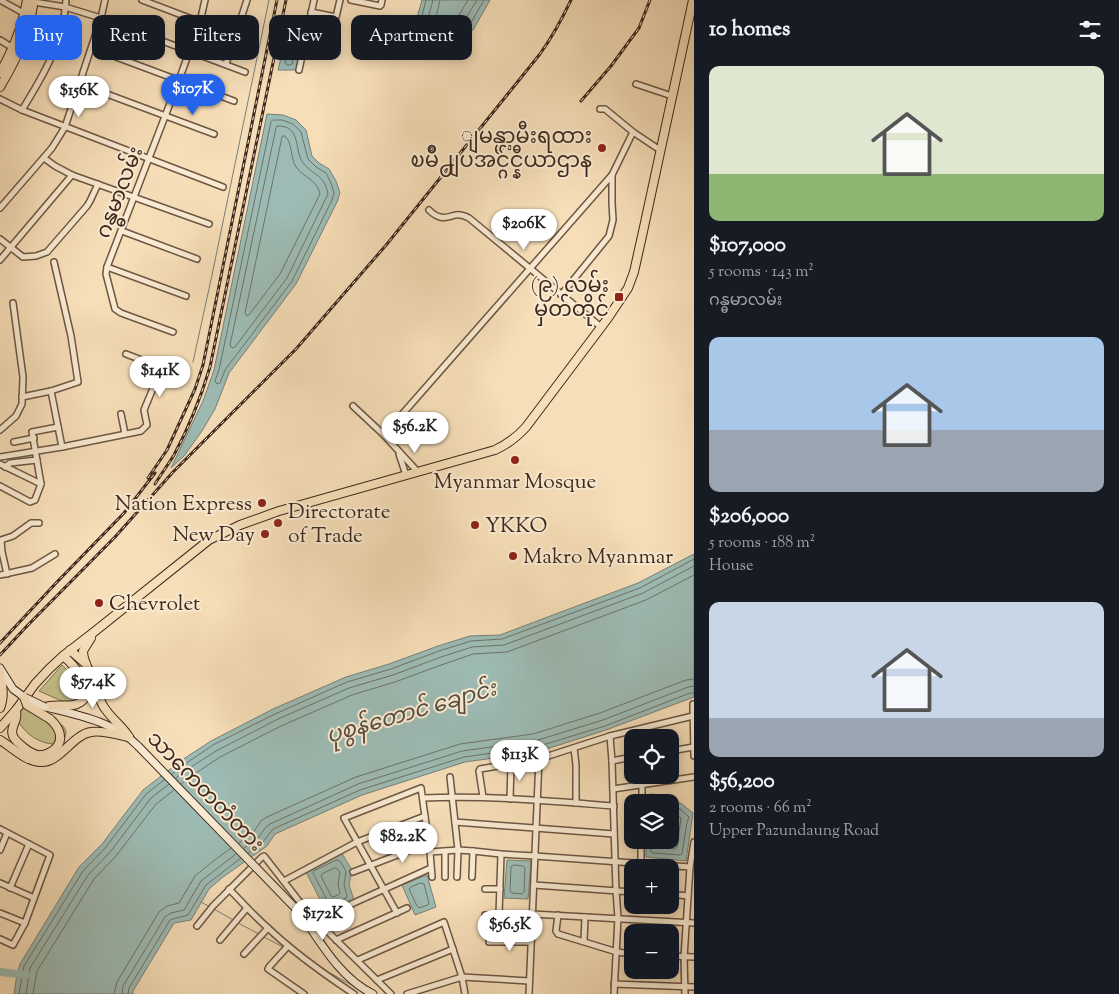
<!DOCTYPE html>
<meta charset="utf-8">
<style>
body{margin:0;font-family:"Sorts Mill Goudy","Noto Sans Myanmar",serif;background:#242831;color:#f1f3f6;height:100vh;display:flex;flex-direction:column;font-size:19px;white-space:nowrap}
*{box-sizing:border-box;margin:0}
p{font-size:16px;color:#9ea1a6}
.icon{flex:none;width:28px;height:28px;fill:none;stroke:currentColor;stroke-width:2;stroke-linecap:round;stroke-linejoin:round}
.map{position:relative;flex:1;overflow:hidden}
.panel{display:flex;flex-direction:column;background:#171b24;width:425px}
.panel>*{flex:none}
.hud{position:absolute;left:15px;top:15px;width:475px;height:45px;display:flex;gap:10px}
.fabs{position:absolute;left:624px;top:729px;display:grid;gap:10px}
.fabs a{display:grid;place-items:center;width:55px;height:55px;border-radius:10px;background:#171b24;box-shadow:0 2px 12px #0003;font-size:25px}
.price{position:absolute;translate:-50% -42px;padding:0 11px;border-radius:18px;background:#fff;color:#222;font-size:16px;line-height:32px;filter:drop-shadow(0 1px 2px #0008)}
.price::after{content:'';position:absolute;left:50%;top:30px;width:15px;height:11px;margin-left:-8px;background:inherit;clip-path:polygon(0 0,100% 0,50% 100%)}
.price.on{background:#2563eb;color:#fff}
ul{padding:0;list-style:none}
li{display:grid;align-content:center;gap:10px;height:265px;padding:0 15px}
li span{display:grid;place-items:center;height:155px;border-radius:10px;color:#555}
li>.icon{margin-inline-start:auto}
span .icon{width:90px;height:90px;fill:#fffc;stroke-width:1}
li b{font-size:21px}
h2{display:flex;justify-content:space-between;align-items:center;height:60px;padding:0 15px;font-size:21px}
.tag{padding:0 18px;border-radius:10px;background:#171b24;box-shadow:0 2px 12px #0003;font-size:18px;line-height:45px}
.tag.on{background:#2563eb;color:#fff}
main{display:flex;flex:1;min-height:0}
.map>svg:first-child{display:block}
</style>
<main>
<div class="map">
<svg width="694" height="994" viewBox="0 0 694 994">
<rect width="100%" height="100%" fill="#f6deb8"/>
<filter id="stains"><feTurbulence type="fractalNoise" baseFrequency=".004" numOctaves="4"/><feColorMatrix values="0 0 0 0 .2 0 0 0 0 .09 0 0 0 0 .02 0 0 0 .5 -.17"/></filter>
<radialGradient id="worn" r=".72"><stop offset=".6" stop-color="#630" stop-opacity="0"/><stop offset="1" stop-color="#630" stop-opacity=".3"/></radialGradient>
<g fill="#c4bf89" stroke="#827453">
<path d="M62 665C71 674 83 685 81 698L69 704 39 691Z"/>
<path d="M28 700 63 726C66 730 67 732 65 737 59 750 39 742 30 735 24 730 19 724 15 716Z"/>
</g>
<g fill="#9dbbb4" stroke="#778078">
<polygon points="422,0 490,0 473,30 433,47 409,46"/>
<polygon points="288,29 305,30 296,70 278,70"/>
<polygon points="267,114 283,115 296,120 306,130 312,156 319,163 329,169 336,181 340,193 337,202 296,284 229,373 215,409 202,431 184,456 171,468 203,401 214,370"/>
<polygon points="694,554 694,697 606,730 537,752 465,762 362,795 275,834 267,846 223,877 209,889 191,920 174,923 133,991 133,994 14,994 17,974 20,964 79,867 102,844 143,790 182,760 211,741 273,709 346,677 389,664 438,646 470,636 500,635 638,583"/>
<polygon points="650,794 665,795 682,804 693,813 686,861 646,857 646,840 670,840 670,802 646,802 646,798"/>
<polygon points="341,852 352,870 349,885 354,900 327,913 305,870"/>
<polygon points="507,860 531,861 528,899 504,898"/>
<polygon points="427,875 436,907 415,915 402,885"/>
</g>
<g fill="none" stroke-linecap="round" stroke-linejoin="round">
<g stroke="#6e7268" stroke-width="1">
<polyline points="426,0 416,39 418,42 433,42 469,26 484,0"/>
<polyline points="433,0 424,33 426,36 431,36 464,21 477,0"/>
<polyline points="440,0 435,22 437,25 459,15 468,0"/>
<polygon points="293,34 297,34 298,37 292,64 290,65 287,65 285,62 291,36"/>
<polygon points="273,120 282,120 293,124 301,132 308,159 316,167 326,173 331,183 334,193 332,200 292,281 225,370 220,383 217,384 215,381 219,370 271,122"/>
<path d="M277 126C303 125 293 152 304 164 315 177 324 174 328 194L287 278 235 347 232 348 230 345 276 128Z"/>
<path d="M283 136H285C293 144 290 157 296 167 304 178 317 179 320 194L280 274 249 315 247 316 245 313 282 137Z"/>
<polyline points="172,774 185,764 213,745 275,714 347,682 391,669 439,651 471,641 502,639 640,588 694,559"/>
<polyline points="176,778 188,769 216,751 278,719 349,688 393,675 441,657 472,647 504,645 643,593 694,566"/>
<polyline points="181,784 193,775 220,757 281,726 352,695 395,682 444,664 473,654 507,652 646,600 694,575"/>
<polyline points="650,840 651,851 652,853 680,855 682,854 687,822 689,817 679,808 670,803"/>
<polyline points="657,840 657,845 658,847 674,849 677,847 681,818 676,813 670,810"/>
<polyline points="239,843 253,833 261,821 267,817 356,777 460,744 533,734 600,713 686,680 694,679"/>
<polyline points="244,848 258,838 266,827 270,824 358,784 462,751 535,741 603,720 688,687 694,686"/>
<polyline points="248,853 263,842 273,829 360,790 464,757 536,747 605,726 690,693 694,693"/>
<polygon points="337,860 340,861 346,871 344,885 347,896 346,898 330,905 329,904 313,873 314,871"/>
<polygon points="514,865 523,866 525,868 524,892 522,894 512,893 510,891 511,867"/>
<polygon points="335,868 337,869 340,872 338,885 340,893 338,895 333,897 331,896 321,876 322,874"/>
<polygon points="421,883 424,884 429,903 428,905 419,908 417,906 409,889 411,887"/>
<polyline points="19,994 22,975 24,966 83,871 106,847 146,794 164,780"/>
<polyline points="26,994 30,968 88,875 111,851 151,798 169,784"/>
<polyline points="33,994 37,971 94,879 116,856 156,804 174,790"/>
<polyline points="114,994 117,982 159,912 167,906 179,903 195,876 212,862 231,848"/>
<polyline points="122,994 123,986 165,917 171,913 184,910 201,881 236,854"/>
<polyline points="128,994 129,988 170,920 173,919 188,915 206,885 241,858"/>
</g>
<g stroke="#778078" stroke-width="1">
<polyline points="193,362 212,275 269,0"/>
<polyline points="201,902 210,907"/>
<polyline points="214,909 235,921"/>
<polyline points="238,923 259,934"/>
<polyline points="262,936 283,947"/>
<polyline points="321,968 357,988"/>
</g>
<polyline stroke="#9dbbb4" stroke-width="8" points="0,972 26,975"/>
<g stroke="#6d5644" stroke-width="8">
<g id="minor">
<polyline points="0,0 27,15"/>
<polyline points="142,0 200,22"/>
<polyline points="351,0 380,6 381,5 382,0"/>
<polyline points="34,2 65,7 101,18 245,72"/>
<polyline points="311,12 336,17 340,0"/>
<polyline points="0,40 13,48"/>
<polyline points="92,48 234,101"/>
<polyline points="226,64 247,0"/>
<polyline points="299,70 314,0"/>
<polyline points="80,84 214,134"/>
<polyline points="636,84 672,96"/>
<polyline points="0,99 22,110 223,187"/>
<polyline points="600,109 605,109 633,132 660,150"/>
<path d="M22 110C43 76 64 41 66 0"/>
<polyline points="44,158 55,166 72,175 209,224"/>
<polyline points="0,208 52,148 65,127 101,18 105,0"/>
<path d="M429 210C432 213 436 216 440 217 452 220 453 210 469 218L601 327"/>
<polyline points="122,231 197,259"/>
<polyline points="0,239 23,257 36,256 47,252 87,206 90,201 98,184"/>
<polyline points="0,260 72,175"/>
<polyline points="107,267 186,296"/>
<polyline points="561,295 609,236 613,220 612,203 612,175"/>
<polyline points="173,332 121,313 115,309 106,274 107,267 179,80 200,22 205,0"/>
<polyline points="51,391 62,447"/>
<polyline points="22,397 51,391 78,382 71,336 54,262"/>
<polyline points="353,406 384,435 417,471"/>
<polyline points="121,414 125,434"/>
<polyline points="0,430 16,416 22,404 23,377 13,303"/>
<polyline points="384,435 612,175 633,132"/>
<polyline points="14,442 34,438"/>
<polyline points="399,454 406,475"/>
<polyline points="0,457 62,447 141,431 147,425 144,410 161,369 160,367 126,354"/>
<polyline points="0,464 41,484"/>
<polyline points="5,467 10,463 37,460"/>
<polyline points="0,486 30,502 35,500 41,484 32,432 58,427"/>
<polyline points="7,574 2,552 1,540 13,536 31,523 39,523"/>
<polyline points="0,575 32,568 55,554"/>
<polyline points="693,704 694,756"/>
<polyline points="610,736 612,761 616,890 618,918 614,994"/>
<polyline points="574,748 576,765 576,803"/>
<polyline points="670,751 694,747"/>
<polyline points="612,761 632,757"/>
<polyline points="450,777 458,850 457,877"/>
<polyline points="613,789 694,777"/>
<polyline points="483,797 479,771 480,769 539,759 610,736 693,716"/>
<path d="M423 798C487 795 550 801 614 806"/>
<polyline points="510,799 511,764"/>
<polyline points="642,802 642,785"/>
<polyline points="455,822 614,834"/>
<polyline points="0,829 50,855 25,923 13,945 0,939"/>
<polyline points="0,850 7,833"/>
<polyline points="430,852 458,850 473,851 501,854 535,856 690,867"/>
<polyline points="641,863 641,840"/>
<polyline points="353,872 429,843"/>
<polyline points="445,877 445,851"/>
<polyline points="472,877 473,851"/>
<polyline points="284,881 357,842 425,816"/>
<polyline points="0,883 34,898"/>
<polyline points="534,885 632,892"/>
<polyline points="10,888 29,844"/>
<path d="M229 889C242 902 254 916 268 928 294 953 324 974 354 994"/>
<polyline points="485,889 500,889"/>
<polyline points="670,894 688,896"/>
<polyline points="0,913 25,923"/>
<polyline points="397,913 344,818 421,788 430,852 432,877"/>
<polyline points="532,914 694,923"/>
<polyline points="485,915 532,915"/>
<polyline points="499,915 501,854"/>
<polyline points="558,915 556,931 558,934 617,952 632,954"/>
<polyline points="316,920 431,868"/>
<polyline points="197,926 213,906 262,857 264,856 299,901 316,920 391,994"/>
<polyline points="220,940 247,908"/>
<polyline points="336,940 407,908"/>
<polyline points="584,941 585,917"/>
<polyline points="489,942 531,942"/>
<polyline points="288,946 269,967 268,969 304,994"/>
<polyline points="244,954 268,928"/>
<polyline points="670,956 694,957"/>
<polyline points="358,960 444,922 462,977 465,994"/>
<polyline points="377,980 453,949"/>
<polyline points="614,984 694,987"/>
<polyline points="407,994 462,977 529,981"/>
<polyline points="529,994 539,759"/>
<polyline points="685,994 684,957 690,867 694,842"/>
</g>
</g>
<g stroke="#3f281d" stroke-width="9">
<g id="secondary">
<polyline points="0,668 13,689 24,697"/>
<path d="M46 707C78 715 115 722 138 746"/>
<path d="M301 914C321 943 340 978 373 994"/>
</g>
</g>
<g stroke="#3f281d" stroke-width="10">
<g id="primary">
<path d="M0 73C13 49 22 28 27 0"/>
<path d="M0 87C17 58 29 34 34 0"/>
<path d="M91 638 83 651C83 663 90 671 94 681 98 691 99 702 106 710 113 720 123 727 129 737"/>
<polyline points="70,650 86,664"/>
<path d="M0 671C2 684 5 696 0 708"/>
<path d="M45 707C56 703 67 708 77 704 100 695 74 664 63 656"/>
<path d="M16 710C16 713 17 715 16 718 15 724 10 729 13 736 15 741 20 744 23 747 28 751 35 756 41 755 46 755 51 752 55 749 65 739 59 727 50 719"/>
<path d="M0 728 16 710 35 684 49 669 63 656 94 632 209 540 240 525 279 511 495 450C508 444 517 437 526 427L608 318 628 288 634 272 644 227 693 0"/>
<path d="M0 740C13 748 25 761 40 762 59 764 72 735 91 732 102 730 119 735 129 737"/>
</g>
</g>
<use href="#minor" stroke="#f9ead1" stroke-width="5"/>
<use href="#secondary" stroke="#f9ead1" stroke-width="7"/>
<use href="#primary" stroke="#f6deb8" stroke-width="8"/>
<g stroke="#3f281d" stroke-width="3">
<g id="rail">
<polyline points="581,101 611,66 639,28 650,0"/>
<polyline points="148,478 167,450 195,389 203,365 277,0"/>
<path d="M155 484C161 474 168 465 174 455 189 427 201 397 210 367L286 0"/>
<polyline points="0,643 57,582 124,513 155,473"/>
<path d="M0 655 27 626 115 537 173 472 296 349 387 244 540 54C552 37 562 19 571 0"/>
</g>
</g>
<use href="#rail" stroke="#f9ead1" stroke-width="1" stroke-dasharray="4" stroke-linecap="butt"/>
<g stroke="#3f281d" stroke-width="9" stroke-linecap="butt">
<g id="secondary-bridge">
<polyline points="24,697 45,707"/>
<polyline points="138,746 301,914"/>
</g>
</g>
<g stroke="#3f281d" stroke-width="10" stroke-linecap="butt">
<polyline id="primary-bridge" points="24,697 27,705 50,719"/>
</g>
<use href="#secondary-bridge" stroke="#f9ead1" stroke-width="7"/>
<use href="#primary-bridge" stroke="#f6deb8" stroke-width="8"/>
</g>
<g fill="#8f2418" stroke="#f9ead1" stroke-width="2">
<circle cx="602" cy="148" r="5"/>
<rect x="614" y="292" width="10" height="10" rx="2.5"/>
<circle cx="515" cy="460" r="5"/>
<circle cx="262" cy="503" r="5"/>
<circle cx="278" cy="523" r="5"/>
<circle cx="475" cy="525" r="5"/>
<circle cx="265" cy="534" r="5"/>
<circle cx="513" cy="556" r="5"/>
<circle cx="99" cy="603" r="5"/>
</g>
<g text-anchor="middle" stroke-width="4" stroke-linejoin="round" paint-order="stroke">
<g font-size="21" fill="#3f281d" stroke="#f9ead1" text-anchor="end">
<text x="592" y="143">ျမန္မာ့မီးရထား<tspan x="592" dy="24">ၿမိဳ႕ျပအင္ဂ်င္နီယာဌာန</tspan></text>
<text x="609" y="292">(၉) လမ်း<tspan x="609" dy="24">မှတ်တိုင်</tspan></text>
<text x="515" y="488" text-anchor="middle">Myanmar Mosque</text>
<text x="252" y="510">Nation Express</text>
<text x="288" y="518" text-anchor="start">Directorate<tspan x="288" dy="24">of Trade</tspan></text>
<text x="485" y="532" text-anchor="start">YKKO</text>
<text x="255" y="541">New Day</text>
<text x="523" y="563" text-anchor="start">Makro Myanmar</text>
<text x="109" y="610" text-anchor="start">Chevrolet</text>
</g>
<g font-size="21" fill="#3f281d" stroke="#f9ead1">
<text transform="translate(119 192) rotate(-69)" y="7">ဂန္ဓမာလမ်း</text>
<text transform="translate(206 791) rotate(46)" y="7">သာကေတတံတား</text>
</g>
<g font-size="22" font-style="italic" fill="#564d43" stroke="#f9ead1">
<text transform="translate(411 711) rotate(-16)" y="8">ပုစွန်တောင် ချောင်း</text>
</g>
</g>
<rect width="100%" height="100%" filter="url(#stains)"/>
<rect width="100%" height="100%" fill="url(#worn)"/>
</svg>
<div class="fabs">
<a><svg class="icon" aria-label="locate" viewBox="0 0 24 24"><circle cx="12" cy="12" r="6"/><path d="M12 2v4M12 18v4M2 12h4M18 12h4"/></svg></a>
<a><svg class="icon" aria-label="layers" viewBox="0 0 24 24"><path d="M12 4l9 5-9 5-9-5zM3 14l9 5 9-5"/></svg></a>
<a>+</a>
<a>−</a>
</div>
<b class="price on" style="left:193px;top:116px">$107K</b>
<b class="price" style="left:79px;top:118px">$156K</b>
<b class="price" style="left:524px;top:251px">$206K</b>
<b class="price" style="left:160px;top:398px">$141K</b>
<b class="price" style="left:415px;top:454px">$56.2K</b>
<b class="price" style="left:93px;top:709px">$57.4K</b>
<b class="price" style="left:520px;top:782px">$113K</b>
<b class="price" style="left:403px;top:864px">$82.2K</b>
<b class="price" style="left:323px;top:941px">$172K</b>
<b class="price" style="left:510px;top:952px">$56.5K</b>
<div class="hud">
<a class="tag on">Buy</a>
<a class="tag">Rent</a>
<a class="tag">Filters</a>
<a class="tag">New</a>
<a class="tag">Apartment</a>
</div>
</div>
<section class="panel">
<h2>10 homes<svg class="icon" aria-label="filters" viewBox="0 0 24 24"><path d="M4 7h16M4 17h16"/><circle cx="9" cy="7" r="2"/><circle cx="15" cy="17" r="2"/></svg></h2>
<ul>
<li><span style="background:linear-gradient(#dfe7d0 70%,#8fb573 0)"><svg class="icon" aria-label="home" viewBox="0 0 24 24"><path d="M3 11l9-7 9 7M6 9v11h12V9"/></svg></span><div><b>$107,000</b><p>5 rooms · 143 m²</p><p>ဂန္ဓမာလမ်း</p></div></li>
<li><span style="background:linear-gradient(#a9c7e8 60%,#9aa5b1 0)"><svg class="icon" aria-label="home" viewBox="0 0 24 24"><path d="M3 11l9-7 9 7M6 9v11h12V9"/></svg></span><div><b>$206,000</b><p>5 rooms · 188 m²</p><p>House</p></div></li>
<li><span style="background:linear-gradient(#c9d6e8 75%,#9aa5b1 0)"><svg class="icon" aria-label="home" viewBox="0 0 24 24"><path d="M3 11l9-7 9 7M6 9v11h12V9"/></svg></span><div><b>$56,200</b><p>2 rooms · 66 m²</p><p>Upper Pazundaung Road</p></div></li>
</ul>
</section>
</main>
